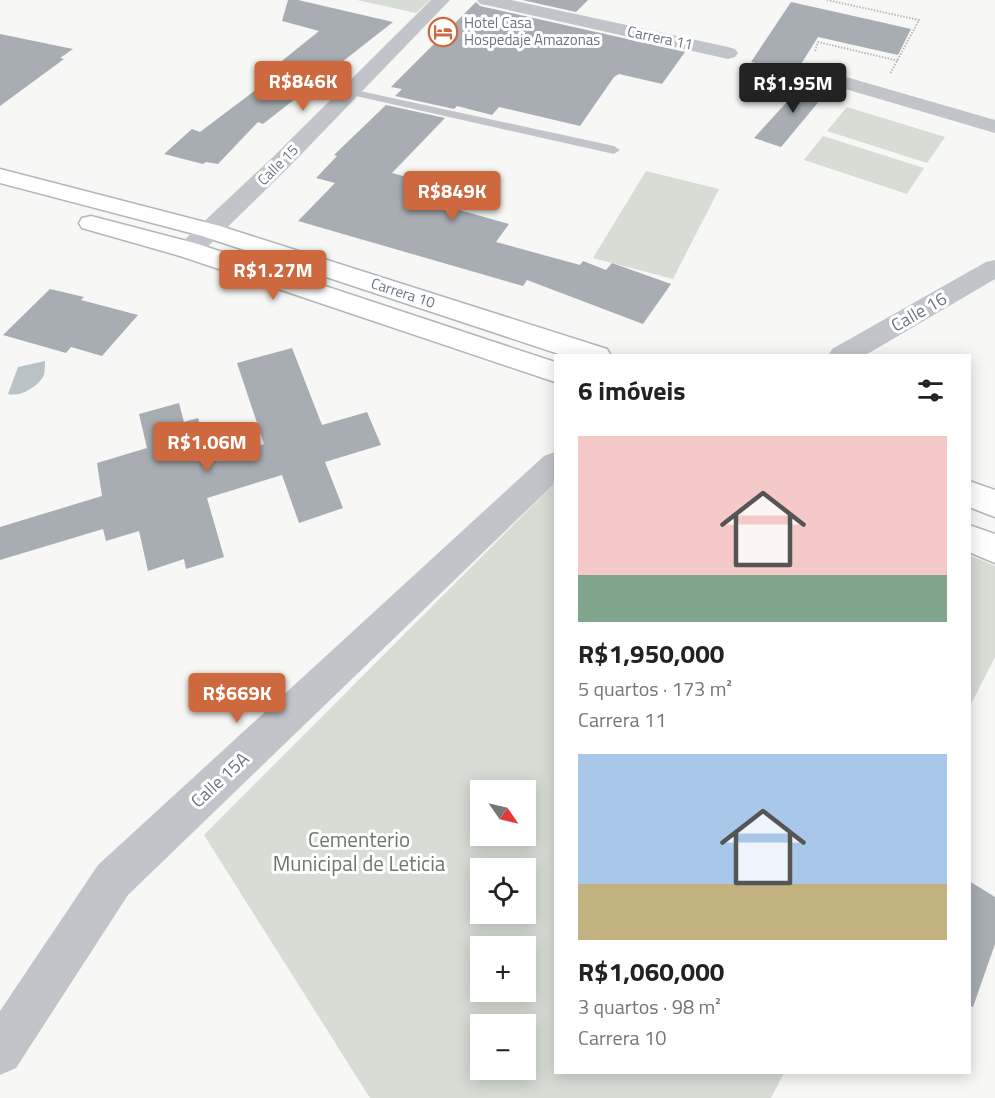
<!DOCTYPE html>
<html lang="pt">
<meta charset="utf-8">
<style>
body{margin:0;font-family:"Titillium Web",sans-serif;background:#f6f6f6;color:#222;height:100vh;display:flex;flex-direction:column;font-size:22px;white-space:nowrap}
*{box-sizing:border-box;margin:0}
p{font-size:20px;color:#767676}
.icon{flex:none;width:33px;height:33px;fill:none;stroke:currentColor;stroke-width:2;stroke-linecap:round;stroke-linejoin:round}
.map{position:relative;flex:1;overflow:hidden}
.panel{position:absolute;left:554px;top:354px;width:417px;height:720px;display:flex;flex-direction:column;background:#fff;border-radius:0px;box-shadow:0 3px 15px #0003}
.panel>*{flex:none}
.needle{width:39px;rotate:124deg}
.controls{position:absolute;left:470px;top:780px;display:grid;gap:12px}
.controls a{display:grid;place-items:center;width:66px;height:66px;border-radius:0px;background:#fff;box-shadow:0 3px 15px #0003;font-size:30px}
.price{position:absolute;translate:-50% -51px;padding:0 14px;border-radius:6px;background:#ce693f;color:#fff;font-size:20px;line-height:39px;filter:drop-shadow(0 2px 3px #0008)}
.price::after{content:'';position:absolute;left:50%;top:36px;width:18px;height:14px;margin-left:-9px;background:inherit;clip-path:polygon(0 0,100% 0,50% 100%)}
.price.on{background:#222;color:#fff}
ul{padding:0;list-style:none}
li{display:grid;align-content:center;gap:12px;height:318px;padding:0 24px}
li span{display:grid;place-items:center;height:186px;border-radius:0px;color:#555}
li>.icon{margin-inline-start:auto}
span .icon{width:108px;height:108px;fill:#fffc;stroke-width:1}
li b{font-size:26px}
h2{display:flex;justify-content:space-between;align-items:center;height:72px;padding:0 24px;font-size:26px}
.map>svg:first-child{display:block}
</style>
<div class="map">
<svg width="995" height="1098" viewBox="0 0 995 1098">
<rect width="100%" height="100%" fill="#f7f7f5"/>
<g fill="#d7dcd5" fill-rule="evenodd">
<polygon points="357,0 430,0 416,13"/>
<polygon points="847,107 945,137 927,163 827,131"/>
<polygon points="823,136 924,168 907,194 804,160"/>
<polygon points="646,171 719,189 673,279 593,258"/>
<path d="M555 483V1072L784 1073 771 1098H370L204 835ZM480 790H525V836H480ZM480 868H525V914H480ZM480 946H525V992H480ZM480 1024H525V1070H480Z"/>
<polygon points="969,555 995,566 995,657 969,708"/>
</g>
<path fill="#b9c2c6" d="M45 361C45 366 45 373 43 377 36 388 20 397 8 394L18 367Z"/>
<g fill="#a7adb3">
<polygon points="288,0 298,0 393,22 263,124 258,122 218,164 206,162 203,164 164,154 192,129 200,132 281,71 272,69 319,31 282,21"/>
<polygon points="522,0 588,0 576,12"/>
<polygon points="476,2 480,6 685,52 662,84 619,74 614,77 580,126 499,107 492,115 457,106 454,109 395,96 402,89 391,87"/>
<polygon points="791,2 876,21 911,29 898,55 818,37 796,72 751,62"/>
<polygon points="0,34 73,49 60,58 64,59 0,106"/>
<polygon points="807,80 831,87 781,147 754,138"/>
<polygon points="386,105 445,118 392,173 433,184 420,199 509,224 496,242 580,265 583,261 606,270 612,263 671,284 643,324 527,280 523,286 298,221 335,183 316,178 337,156 334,155"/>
<polygon points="50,289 84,297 81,300 138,315 102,356 71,347 66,353 3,335"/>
<polygon points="292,348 322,425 367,412 381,445 325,462 343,508 299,523 282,475 207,498 224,557 186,569 184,559 148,571 139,531 106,541 103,529 0,560 0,527 102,496 97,463 147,448 139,414 179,403 184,422 198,418 209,460 264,444 237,363"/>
<polygon points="969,881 995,897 995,944 973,1007 969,1006"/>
</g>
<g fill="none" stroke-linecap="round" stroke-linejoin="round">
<g stroke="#b2b6ba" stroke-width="3">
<g id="secondary">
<polygon points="0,169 220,226 607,349 611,356 565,356 202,236 0,183"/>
<polygon points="91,216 198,244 555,362 555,382 180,256 82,228 79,223 82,218"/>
<polygon points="969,481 995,490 995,517 969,507"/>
<polygon points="969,525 995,534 995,563 969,552"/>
</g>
</g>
<g stroke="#b9bcbe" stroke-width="2" stroke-dasharray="1.5 1.5" stroke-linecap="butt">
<polyline points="827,0 919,20 890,74"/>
<polyline points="815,51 818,42 899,61"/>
</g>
<polygon fill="#c1c4c8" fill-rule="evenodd" points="351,89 614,146 620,150 614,154 347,94 345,92"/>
<g fill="#c1c4c8" fill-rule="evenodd">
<polygon points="431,0 450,0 290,166 198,256 189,258 180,256 177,250 180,244 274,156"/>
<polygon points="477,0 511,0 728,47 735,49 738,53 735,57 728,59 486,5 480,4"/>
<polygon points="808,66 995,120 995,133 801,76 798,72 801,68"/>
<polygon points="995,260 995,279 864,356 828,356 832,349 986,262"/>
<polygon points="555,452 555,483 128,895 16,1068 0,1075 0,1011 98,865 544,456"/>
</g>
<use href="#secondary" fill="#fff" fill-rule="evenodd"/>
</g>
<defs>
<g id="hotel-ring" transform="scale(1.5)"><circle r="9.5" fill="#fff" stroke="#ce693f" stroke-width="1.5"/><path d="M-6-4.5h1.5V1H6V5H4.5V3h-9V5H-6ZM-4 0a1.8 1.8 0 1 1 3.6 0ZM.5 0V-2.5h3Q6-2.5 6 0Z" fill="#ce693f"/></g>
</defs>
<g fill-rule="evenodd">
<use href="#hotel-ring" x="443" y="32"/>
</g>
<g text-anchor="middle" stroke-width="6" stroke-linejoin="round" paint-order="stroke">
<g font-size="15" fill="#6a7682" stroke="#fff" text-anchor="start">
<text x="464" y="28">Hotel Casa<tspan x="464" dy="17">Hospedaje Amazonas</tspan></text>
</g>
<g font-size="15" fill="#6a7682" stroke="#fff">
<text transform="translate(660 38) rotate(12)" y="5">Carrera 11</text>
<text transform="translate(278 165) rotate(-45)" y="5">Calle 15</text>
<text transform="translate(403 293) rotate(18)" y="5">Carrera 10</text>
</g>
<g font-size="18" fill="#6a7682" stroke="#fff">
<text transform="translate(919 312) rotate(-30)" y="6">Calle 16</text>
<text transform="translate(220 780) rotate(-43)" y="6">Calle 15A</text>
</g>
<g font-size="21" fill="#6b7a68" stroke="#fff">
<text x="359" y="847">Cementerio<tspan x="359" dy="24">Municipal de Leticia</tspan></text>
</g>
</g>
</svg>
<div class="controls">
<a><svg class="needle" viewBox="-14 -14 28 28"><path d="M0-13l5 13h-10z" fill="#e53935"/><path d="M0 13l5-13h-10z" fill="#767676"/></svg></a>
<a><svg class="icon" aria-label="locate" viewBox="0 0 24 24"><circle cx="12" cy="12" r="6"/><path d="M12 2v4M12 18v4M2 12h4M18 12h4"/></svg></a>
<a>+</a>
<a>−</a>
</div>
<b class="price" style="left:303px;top:112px">R$846K</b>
<b class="price on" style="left:793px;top:114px">R$1.95M</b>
<b class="price" style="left:452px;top:222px">R$849K</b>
<b class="price" style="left:273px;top:301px">R$1.27M</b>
<b class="price" style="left:207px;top:473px">R$1.06M</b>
<b class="price" style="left:237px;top:724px">R$669K</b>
<section class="panel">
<h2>6 imóveis<svg class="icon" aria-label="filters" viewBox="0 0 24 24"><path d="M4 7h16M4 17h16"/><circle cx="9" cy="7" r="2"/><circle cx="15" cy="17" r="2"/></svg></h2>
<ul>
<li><span style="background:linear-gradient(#f6c9c9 75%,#7fa58c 0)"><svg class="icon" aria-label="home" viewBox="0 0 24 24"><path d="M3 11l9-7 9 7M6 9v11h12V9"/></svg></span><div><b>R$1,950,000</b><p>5 quartos · 173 m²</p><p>Carrera 11</p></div></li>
<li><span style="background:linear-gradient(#a9c7e8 70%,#c2b280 0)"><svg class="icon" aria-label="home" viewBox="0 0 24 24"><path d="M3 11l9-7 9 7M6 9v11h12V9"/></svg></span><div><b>R$1,060,000</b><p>3 quartos · 98 m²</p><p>Carrera 10</p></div></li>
</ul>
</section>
</div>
